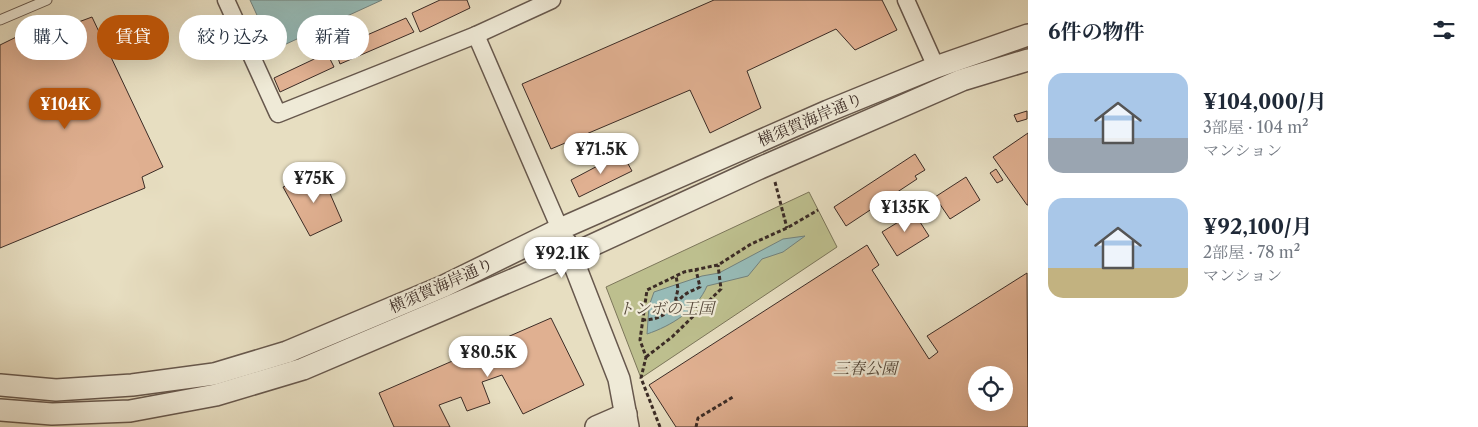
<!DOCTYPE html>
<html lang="ja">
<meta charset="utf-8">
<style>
body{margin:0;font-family:"Libre Caslon Text","Noto Serif JP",serif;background:#f6f6f7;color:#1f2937;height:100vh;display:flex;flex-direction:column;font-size:19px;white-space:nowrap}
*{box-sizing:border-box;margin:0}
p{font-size:16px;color:#747a83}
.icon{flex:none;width:28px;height:28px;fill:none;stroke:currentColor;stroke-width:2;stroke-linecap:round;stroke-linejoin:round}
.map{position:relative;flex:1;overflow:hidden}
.drawer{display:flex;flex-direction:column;background:#fff;width:450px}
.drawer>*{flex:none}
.guide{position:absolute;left:15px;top:15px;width:475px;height:45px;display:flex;gap:10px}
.controls{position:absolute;left:968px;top:366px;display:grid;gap:10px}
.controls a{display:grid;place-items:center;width:45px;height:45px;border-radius:50%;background:#fff;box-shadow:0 5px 20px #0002;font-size:25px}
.price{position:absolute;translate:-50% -42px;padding:0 11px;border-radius:18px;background:#fff;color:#222;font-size:16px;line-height:32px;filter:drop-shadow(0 1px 2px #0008)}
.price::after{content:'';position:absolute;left:50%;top:30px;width:15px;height:11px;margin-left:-8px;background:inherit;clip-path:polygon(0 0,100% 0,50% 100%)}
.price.on{background:#b45309;color:#fff}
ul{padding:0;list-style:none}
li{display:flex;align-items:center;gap:15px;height:125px;padding:0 20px}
li span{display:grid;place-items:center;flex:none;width:140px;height:100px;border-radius:15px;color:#555}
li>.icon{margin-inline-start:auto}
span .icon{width:60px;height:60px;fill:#fffc;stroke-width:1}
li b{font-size:21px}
h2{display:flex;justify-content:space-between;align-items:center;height:60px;padding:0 20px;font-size:21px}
.chip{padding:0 18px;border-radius:22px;background:#fff;box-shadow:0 5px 20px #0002;font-size:18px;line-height:45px}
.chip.on{background:#b45309;color:#fff}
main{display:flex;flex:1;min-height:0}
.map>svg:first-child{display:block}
</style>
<main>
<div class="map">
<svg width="1028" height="427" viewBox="0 0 1028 427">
<rect width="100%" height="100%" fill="#e7dec1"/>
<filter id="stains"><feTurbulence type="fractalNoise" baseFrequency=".004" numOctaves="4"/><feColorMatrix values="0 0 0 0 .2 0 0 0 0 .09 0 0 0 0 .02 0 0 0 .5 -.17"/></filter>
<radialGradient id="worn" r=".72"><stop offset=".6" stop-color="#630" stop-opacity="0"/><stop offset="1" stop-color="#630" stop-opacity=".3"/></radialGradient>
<polygon fill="#bdbf8e" stroke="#7c765a" points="809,192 837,247 641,378 606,287"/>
<g fill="#97bbb7" stroke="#73827d">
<polygon points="250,0 382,0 273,50"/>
<path d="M805 236 783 252 762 259 748 276 707 286C697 310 671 326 647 334L649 306 654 292 702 276 719 273 783 239Z"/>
</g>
<g fill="#e0b091" stroke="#3c2c26" fill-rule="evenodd">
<polygon points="440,0 467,0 470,8 420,32 412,13"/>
<polygon points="714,0 882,0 897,30 855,50 836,29 747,71 761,108 710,133 690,90 551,149 522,84"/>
<polygon points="57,17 65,27 92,17 163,167 142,177 145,188 0,248 0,45"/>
<polygon points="406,18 414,32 340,64 335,49"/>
<polygon points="327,53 334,67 280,92 274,78"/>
<polygon points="1027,111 1027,119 1017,122 1014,115"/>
<polygon points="1028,133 1028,205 1027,205 993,157"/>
<polygon points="622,153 632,171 579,197 571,180"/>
<polygon points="915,154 925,170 915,176 917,179 846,226 834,207"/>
<polygon points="996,169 1003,180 997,183 990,173"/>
<polygon points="321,173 342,221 310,236 283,187"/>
<polygon points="966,177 980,200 950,219 935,197"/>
<polygon points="911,208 929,236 897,256 882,232 900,221 897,217"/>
<path d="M867 245 879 265 872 270 929 359 938 352 927 336 1027 273 1028 427H676L649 385ZM976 375H1004V402H976Z"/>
<polygon points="551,318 584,385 523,414 502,375 482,382 490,403 467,411 461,397 439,405 450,427 394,427 379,393"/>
</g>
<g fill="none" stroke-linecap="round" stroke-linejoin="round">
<g stroke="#67584d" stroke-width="11">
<polyline id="service" points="0,20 47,0"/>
</g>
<g stroke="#67584d" stroke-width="19">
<g id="minor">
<polyline points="226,0 278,114 476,35 560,229"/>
<polyline points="906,0 936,67"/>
<polyline points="476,35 552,0"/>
</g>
</g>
<g stroke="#67584d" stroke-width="24">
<g id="tertiary">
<polyline points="566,243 619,379 628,427"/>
<polyline points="0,385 56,390 132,385 214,374 287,352 444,286 560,229 828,111 936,67 1028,35"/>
<polyline points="0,410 52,414 130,411 216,395 303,369 571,255 760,168 962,80 1028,60"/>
<polyline points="596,427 626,414"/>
</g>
</g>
<g stroke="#3c2c26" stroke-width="3" stroke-dasharray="4 2.5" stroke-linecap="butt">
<polyline points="775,182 787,228"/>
<polyline points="674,307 678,289 676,275"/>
<path d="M642 320C665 320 667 310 682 297 687 292 694 290 700 287L696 270"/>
<polyline points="646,357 672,337 721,289 718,265"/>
<polyline points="660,427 641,378 646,357 640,340 647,290 684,272 718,265 751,244 787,228 818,210"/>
<polyline points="696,427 698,418 733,397"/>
</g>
<use href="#service" stroke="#efead7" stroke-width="9"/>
<use href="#minor" stroke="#efead7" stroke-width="16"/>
<use href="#tertiary" stroke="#efead7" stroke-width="21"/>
</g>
<g text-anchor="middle" stroke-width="4.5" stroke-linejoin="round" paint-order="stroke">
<g font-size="16" fill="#3c2c26" stroke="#efead7">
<text transform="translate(810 119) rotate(-23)" y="6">横須賀海岸通り</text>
<text transform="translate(441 285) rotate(-24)" y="6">横須賀海岸通り</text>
</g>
<g font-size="16" font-style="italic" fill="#56493b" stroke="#efead7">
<text x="666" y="314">トンボの王国</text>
<text x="865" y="374">三春公園</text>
</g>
</g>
<rect width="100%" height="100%" filter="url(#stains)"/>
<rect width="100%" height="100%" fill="url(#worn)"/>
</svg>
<div class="controls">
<a><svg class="icon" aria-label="locate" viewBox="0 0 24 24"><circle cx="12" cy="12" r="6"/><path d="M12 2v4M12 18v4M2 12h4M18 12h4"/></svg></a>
</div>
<b class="price on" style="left:65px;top:130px">¥104K</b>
<b class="price" style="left:601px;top:175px">¥71.5K</b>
<b class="price" style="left:314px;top:204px">¥75K</b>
<b class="price" style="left:905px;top:233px">¥135K</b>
<b class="price" style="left:562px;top:279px">¥92.1K</b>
<b class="price" style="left:488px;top:378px">¥80.5K</b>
<div class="guide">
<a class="chip">購入</a>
<a class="chip on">賃貸</a>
<a class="chip">絞り込み</a>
<a class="chip">新着</a>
</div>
</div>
<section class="drawer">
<h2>6件の物件<svg class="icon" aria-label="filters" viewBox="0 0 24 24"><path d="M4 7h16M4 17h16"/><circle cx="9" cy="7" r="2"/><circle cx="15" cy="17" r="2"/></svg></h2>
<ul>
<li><span style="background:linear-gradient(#a9c7e8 65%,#9aa5b1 0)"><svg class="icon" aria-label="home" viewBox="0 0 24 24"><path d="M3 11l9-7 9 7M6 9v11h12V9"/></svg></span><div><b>¥104,000/月</b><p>3部屋 · 104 m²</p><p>マンション</p></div></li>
<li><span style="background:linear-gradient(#a9c7e8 70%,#c2b280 0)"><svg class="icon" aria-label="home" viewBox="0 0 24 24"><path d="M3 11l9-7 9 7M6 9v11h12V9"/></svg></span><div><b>¥92,100/月</b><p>2部屋 · 78 m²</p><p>マンション</p></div></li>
</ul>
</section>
</main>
